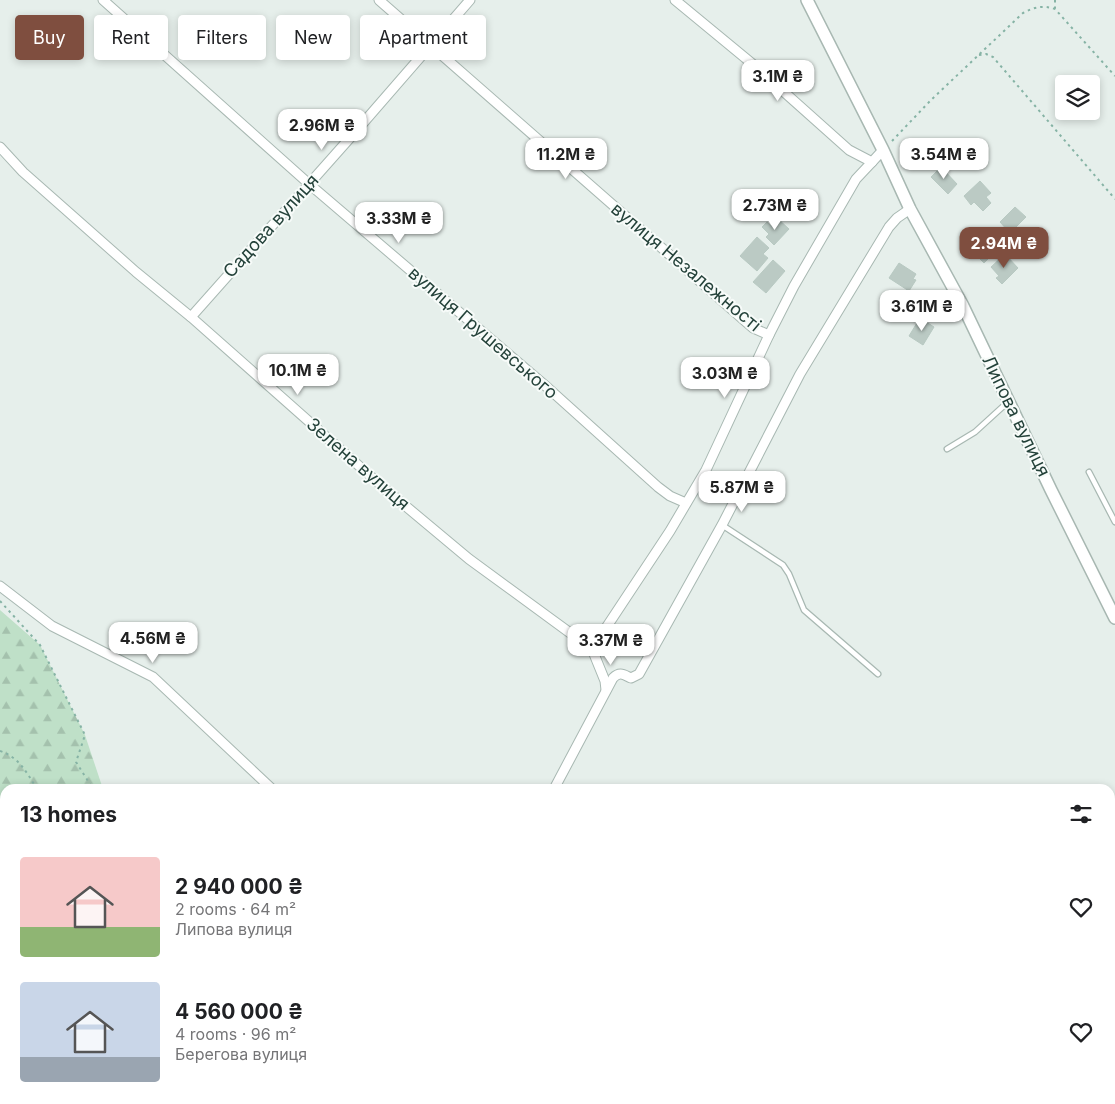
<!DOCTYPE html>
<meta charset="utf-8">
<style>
body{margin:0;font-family:Inter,sans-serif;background:#f6f6f6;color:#202124;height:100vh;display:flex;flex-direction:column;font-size:19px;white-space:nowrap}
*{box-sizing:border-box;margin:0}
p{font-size:16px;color:#757577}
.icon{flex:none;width:28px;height:28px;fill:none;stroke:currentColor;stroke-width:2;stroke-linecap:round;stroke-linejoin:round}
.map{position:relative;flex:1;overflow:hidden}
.panel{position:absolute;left:0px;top:784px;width:1115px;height:321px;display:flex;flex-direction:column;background:#fff;border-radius:15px 15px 0 0;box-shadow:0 2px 8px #0003}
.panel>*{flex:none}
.top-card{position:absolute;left:15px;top:15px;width:500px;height:45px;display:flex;gap:10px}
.controls{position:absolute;left:1055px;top:75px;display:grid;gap:10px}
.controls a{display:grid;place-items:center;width:45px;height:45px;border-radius:5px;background:#fff;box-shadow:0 2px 8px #0003;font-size:25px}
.price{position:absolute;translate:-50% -42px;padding:0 11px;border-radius:10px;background:#fff;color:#222;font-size:16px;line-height:32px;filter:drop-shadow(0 1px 2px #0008)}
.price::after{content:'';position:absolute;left:50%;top:30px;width:15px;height:11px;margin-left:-8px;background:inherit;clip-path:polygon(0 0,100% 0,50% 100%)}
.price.on{background:#7f4e3f;color:#fff}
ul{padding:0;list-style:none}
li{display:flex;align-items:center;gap:15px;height:125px;padding:0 20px}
li span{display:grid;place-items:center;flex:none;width:140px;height:100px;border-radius:5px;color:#555}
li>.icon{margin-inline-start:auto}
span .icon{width:60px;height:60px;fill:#fffc;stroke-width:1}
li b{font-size:21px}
h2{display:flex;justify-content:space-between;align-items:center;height:60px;padding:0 20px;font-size:21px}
.pill{padding:0 18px;border-radius:5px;background:#fff;box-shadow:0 2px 8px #0003;font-size:18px;line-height:45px}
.pill.on{background:#7f4e3f;color:#fff}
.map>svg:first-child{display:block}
</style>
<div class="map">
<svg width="1115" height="1104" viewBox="0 0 1115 1104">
<defs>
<pattern id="forest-firs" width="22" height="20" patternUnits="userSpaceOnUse" patternTransform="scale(1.25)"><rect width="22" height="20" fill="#bfe0c8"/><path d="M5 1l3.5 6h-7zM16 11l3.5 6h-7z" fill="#a4c1ad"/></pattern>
</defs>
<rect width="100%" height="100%" fill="#e6efeb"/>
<g fill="url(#forest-firs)">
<polygon points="0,610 40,645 85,735 103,789 5,789 5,1004 0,1001"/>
<polygon points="156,1100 400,1100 401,1104 162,1104"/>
</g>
<g fill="#bbcac4" stroke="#b8c9c2">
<polygon points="941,167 957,184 948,194 931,177"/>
<polygon points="980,181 991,193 986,197 991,203 983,211 974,202 971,205 964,196"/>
<polygon points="1015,207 1026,217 1010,233 1000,222"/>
<polygon points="778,219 789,229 774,245 766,237 769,234 762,227 767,222 771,226"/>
<polygon points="757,237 769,248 763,254 768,258 757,271 740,256"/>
<polygon points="981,238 995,252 984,263 970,249"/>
<polygon points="1005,254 1018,268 1002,284 996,278 999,276 991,267"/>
<polygon points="773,260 785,271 766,293 753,282"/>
<polygon points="899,263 916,274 913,279 916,280 909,291 889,278"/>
<polygon points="920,318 934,327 923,345 909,336"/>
</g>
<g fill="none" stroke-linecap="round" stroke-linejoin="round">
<g stroke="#a8b8b2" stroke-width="7">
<g id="service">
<polyline points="947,449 975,432 1009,401"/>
<polyline points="1089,472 1115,522"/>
<polyline points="722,525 783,565 789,574 804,610 878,674"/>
</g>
</g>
<g stroke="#a8b8b2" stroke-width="11">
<g id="minor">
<polyline points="103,0 308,183 548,388 658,487 670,496 686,503"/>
<polyline points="379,0 744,320 753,328 769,335"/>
<polyline points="675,0 755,66 849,150 872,162 883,150"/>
<polyline points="0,147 23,172 66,210 136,272 191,317 384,488 469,559 592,649 605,681 606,690"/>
<polyline points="191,317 357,130 470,0"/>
<polyline points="0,586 52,626 153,677 272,789"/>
<polyline points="592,649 670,531 706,470 769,335 794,286 856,179 872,162"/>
<path d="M554 789 613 678C620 671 624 675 631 678L639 674 722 525 800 374 889 227 897 218 910 209"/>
<polyline points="905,1100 916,1104"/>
</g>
</g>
<g stroke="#a8b8b2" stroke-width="14">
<polyline id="tertiary" points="807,0 883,150 910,209 963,306 1051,490 1115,618"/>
</g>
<g stroke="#86b3a5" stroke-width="2" stroke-dasharray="2.5 4" stroke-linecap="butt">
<polyline points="1055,0 1055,8"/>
<polyline points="979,55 986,54 993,57 1115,199"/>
<path d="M892 141 931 100 1023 13C1034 7 1043 5 1055 9L1115 76"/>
<polyline points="0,601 40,645 85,735 76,762 93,789"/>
<path d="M0 751C19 757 27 773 37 789"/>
<polyline points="461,1100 466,1104"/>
<polyline points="625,1100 627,1104"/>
<polyline points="485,1104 528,1102 531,1100"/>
</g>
<use href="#service" stroke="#fff" stroke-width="4.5"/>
<use href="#minor" stroke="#fff" stroke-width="9"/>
<use href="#tertiary" stroke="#fff" stroke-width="11"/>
</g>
<g text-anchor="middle" stroke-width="4" stroke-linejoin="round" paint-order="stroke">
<g font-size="18" fill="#24423a" stroke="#f7fbf9">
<text transform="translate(271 226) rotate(-48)" y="6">Садова вулиця</text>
<text transform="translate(686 267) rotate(40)" y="6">вулиця Незалежності</text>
<text transform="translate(483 333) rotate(41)" y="6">вулиця Грушевського</text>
<text transform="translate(1016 416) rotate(64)" y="6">Липова вулиця</text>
<text transform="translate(358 464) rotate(41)" y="6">Зелена вулиця</text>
</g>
</g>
</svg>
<div class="controls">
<a><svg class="icon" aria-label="layers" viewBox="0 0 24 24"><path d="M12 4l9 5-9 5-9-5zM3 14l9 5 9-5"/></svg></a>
</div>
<b class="price" style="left:778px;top:102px">3.1M ₴</b>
<b class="price" style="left:322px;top:151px">2.96M ₴</b>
<b class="price" style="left:566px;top:180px">11.2M ₴</b>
<b class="price" style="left:944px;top:180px">3.54M ₴</b>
<b class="price" style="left:775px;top:231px">2.73M ₴</b>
<b class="price" style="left:399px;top:244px">3.33M ₴</b>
<b class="price on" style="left:1004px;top:269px">2.94M ₴</b>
<b class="price" style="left:922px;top:332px">3.61M ₴</b>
<b class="price" style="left:298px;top:396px">10.1M ₴</b>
<b class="price" style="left:725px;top:399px">3.03M ₴</b>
<b class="price" style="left:742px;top:513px">5.87M ₴</b>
<b class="price" style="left:153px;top:664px">4.56M ₴</b>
<b class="price" style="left:611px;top:666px">3.37M ₴</b>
<div class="top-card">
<a class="pill on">Buy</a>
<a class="pill">Rent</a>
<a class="pill">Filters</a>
<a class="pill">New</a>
<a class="pill">Apartment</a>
</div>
<section class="panel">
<h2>13 homes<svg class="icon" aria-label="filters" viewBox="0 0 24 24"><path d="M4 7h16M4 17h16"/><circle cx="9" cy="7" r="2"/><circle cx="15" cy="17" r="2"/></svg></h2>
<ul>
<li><span style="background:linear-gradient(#f6c9c9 70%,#8fb573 0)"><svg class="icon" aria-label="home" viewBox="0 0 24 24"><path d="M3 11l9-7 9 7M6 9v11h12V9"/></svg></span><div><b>2 940 000 ₴</b><p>2 rooms · 64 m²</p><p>Липова вулиця</p></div><svg class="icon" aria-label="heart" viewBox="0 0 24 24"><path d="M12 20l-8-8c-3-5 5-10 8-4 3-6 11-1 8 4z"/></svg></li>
<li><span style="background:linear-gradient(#c9d6e8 75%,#9aa5b1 0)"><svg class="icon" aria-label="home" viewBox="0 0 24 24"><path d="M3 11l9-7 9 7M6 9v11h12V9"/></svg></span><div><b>4 560 000 ₴</b><p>4 rooms · 96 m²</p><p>Берегова вулиця</p></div><svg class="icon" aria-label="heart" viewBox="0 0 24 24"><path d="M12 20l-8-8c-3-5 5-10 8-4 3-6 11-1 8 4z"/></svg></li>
</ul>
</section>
</div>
